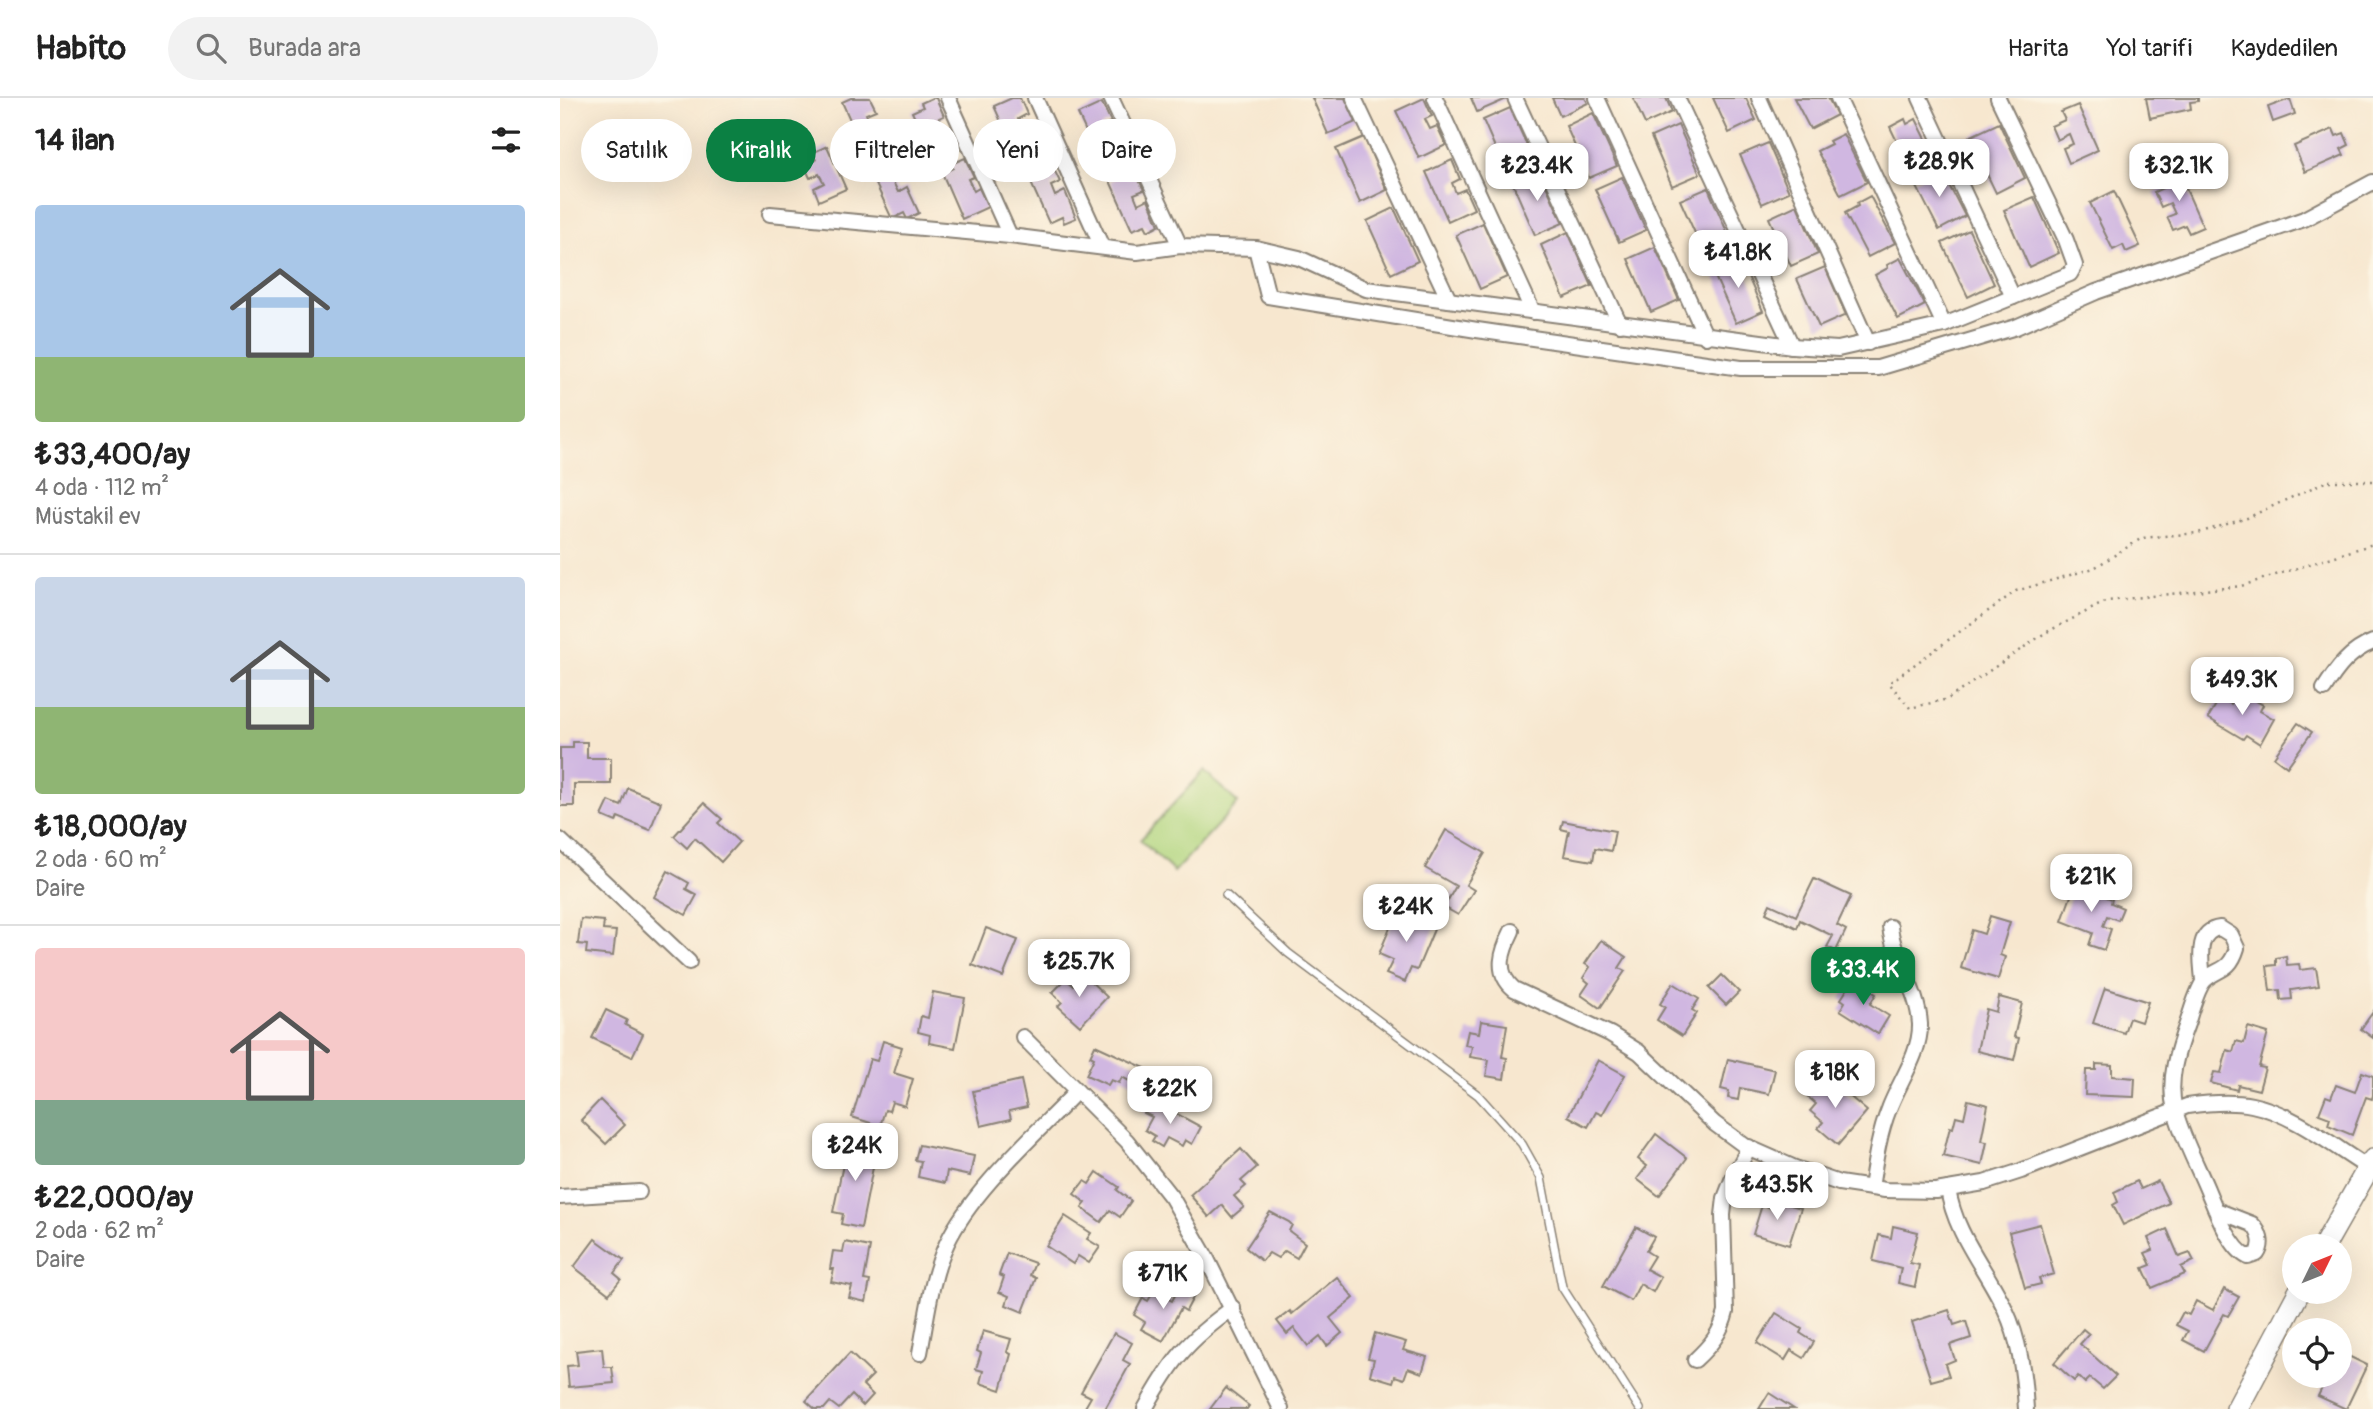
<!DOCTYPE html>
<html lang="tr">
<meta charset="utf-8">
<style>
body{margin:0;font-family:Pangolin,sans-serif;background:#f2f2f2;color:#222;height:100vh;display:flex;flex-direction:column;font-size:26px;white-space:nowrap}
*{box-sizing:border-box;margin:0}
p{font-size:23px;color:#767676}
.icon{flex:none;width:38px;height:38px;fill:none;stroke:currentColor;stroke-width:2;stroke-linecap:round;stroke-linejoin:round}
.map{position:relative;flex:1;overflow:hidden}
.details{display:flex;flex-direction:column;background:#fff;width:560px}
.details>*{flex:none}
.top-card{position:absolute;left:21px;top:21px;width:665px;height:63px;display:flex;gap:14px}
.needle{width:46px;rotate:47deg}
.fabs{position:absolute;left:1722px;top:1136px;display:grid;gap:14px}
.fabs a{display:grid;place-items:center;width:70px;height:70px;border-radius:50%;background:#fff;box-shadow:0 7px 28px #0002;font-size:35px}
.price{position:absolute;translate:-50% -60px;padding:0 16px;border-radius:14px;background:#fff;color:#222;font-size:23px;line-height:46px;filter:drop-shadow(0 2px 4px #0008)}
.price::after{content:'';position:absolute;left:50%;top:42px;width:21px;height:16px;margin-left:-10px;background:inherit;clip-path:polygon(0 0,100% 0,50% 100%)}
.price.on{background:#0b8043;color:#fff}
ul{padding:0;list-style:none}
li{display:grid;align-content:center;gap:14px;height:371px;padding:0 35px}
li+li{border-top:2px solid #e0e0e0}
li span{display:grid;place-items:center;height:217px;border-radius:7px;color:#555}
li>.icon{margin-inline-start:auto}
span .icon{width:126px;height:126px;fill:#fffc;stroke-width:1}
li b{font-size:30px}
h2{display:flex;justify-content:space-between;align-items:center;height:84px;padding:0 35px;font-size:30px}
.pill{padding:0 24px;border-radius:32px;background:#fff;box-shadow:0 7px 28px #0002;font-size:24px;line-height:63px}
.pill.on{background:#0b8043;color:#fff}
header{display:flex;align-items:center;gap:42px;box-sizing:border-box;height:98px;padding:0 35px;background:#fff;border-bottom:2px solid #e0e0e0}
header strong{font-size:33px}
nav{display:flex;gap:38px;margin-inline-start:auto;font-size:24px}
.search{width:490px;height:63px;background:#f2f2f2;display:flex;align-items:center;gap:18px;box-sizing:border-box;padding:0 24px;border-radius:38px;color:#767676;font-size:26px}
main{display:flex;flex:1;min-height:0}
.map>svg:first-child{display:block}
</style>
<header>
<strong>Habito</strong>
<div class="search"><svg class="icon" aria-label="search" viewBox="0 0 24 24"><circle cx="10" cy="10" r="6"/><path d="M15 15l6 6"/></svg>Burada ara</div>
<nav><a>Harita</a><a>Yol tarifi</a><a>Kaydedilen</a></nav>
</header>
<main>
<section class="details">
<h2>14 ilan<svg class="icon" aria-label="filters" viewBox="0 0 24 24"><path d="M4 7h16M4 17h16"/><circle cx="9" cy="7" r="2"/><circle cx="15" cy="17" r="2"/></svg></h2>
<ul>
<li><span style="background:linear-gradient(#a9c7e8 70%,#8fb573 0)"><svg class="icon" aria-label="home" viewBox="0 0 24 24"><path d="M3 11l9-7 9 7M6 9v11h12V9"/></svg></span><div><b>₺33,400/ay</b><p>4 oda · 112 m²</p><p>Müstakil ev</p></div></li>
<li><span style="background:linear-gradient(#c9d6e8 60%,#8fb573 0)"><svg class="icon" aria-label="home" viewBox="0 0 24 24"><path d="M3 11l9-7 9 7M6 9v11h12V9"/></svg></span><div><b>₺18,000/ay</b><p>2 oda · 60 m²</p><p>Daire</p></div></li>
<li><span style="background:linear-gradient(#f6c9c9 70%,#7fa58c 0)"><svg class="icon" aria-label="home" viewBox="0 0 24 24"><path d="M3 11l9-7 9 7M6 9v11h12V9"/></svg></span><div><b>₺22,000/ay</b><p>2 oda · 62 m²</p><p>Daire</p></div></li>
</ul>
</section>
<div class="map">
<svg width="1813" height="1311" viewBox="0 0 1813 1311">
<rect width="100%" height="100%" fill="#fcf5e5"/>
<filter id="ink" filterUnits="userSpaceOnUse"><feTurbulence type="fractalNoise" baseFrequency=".0143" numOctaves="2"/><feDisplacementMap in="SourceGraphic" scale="14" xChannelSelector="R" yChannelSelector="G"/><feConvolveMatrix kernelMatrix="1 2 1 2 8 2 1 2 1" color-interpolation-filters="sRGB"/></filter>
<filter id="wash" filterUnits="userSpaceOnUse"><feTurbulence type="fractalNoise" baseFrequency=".00686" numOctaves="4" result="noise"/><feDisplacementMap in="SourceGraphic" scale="28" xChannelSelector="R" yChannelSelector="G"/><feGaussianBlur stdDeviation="1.57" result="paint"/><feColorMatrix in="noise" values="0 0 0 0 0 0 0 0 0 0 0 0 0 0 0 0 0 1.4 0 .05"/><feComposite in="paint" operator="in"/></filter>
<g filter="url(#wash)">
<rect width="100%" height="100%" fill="#f7e7cf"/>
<polygon fill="#b1d57e" stroke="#66784d" stroke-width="2" points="644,673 678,705 614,774 580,742"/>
<g id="blocks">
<g fill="#d0b7e1">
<polygon points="291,0 310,0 316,12 306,16 311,26 320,22 332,48 320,53 317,47 304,53 282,4"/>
<polygon points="372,0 376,0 384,18 379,20 384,32 390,29 399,48 373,60 352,14 363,9 361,5"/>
<polygon points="452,0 460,0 467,16 458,21 462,30 471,26 483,52 472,58 469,51 456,57 434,8"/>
<polygon points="752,0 785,0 796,24 768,36"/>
<polygon points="864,0 872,18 865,21 870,31 877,28 886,47 859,60 836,13"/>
<polygon points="911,0 949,0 917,14"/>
<polygon points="992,0 1025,0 1028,5 1000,18"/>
<polygon points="1073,0 1106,0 1112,14 1085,26"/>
<polygon points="1153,0 1186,0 1196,22 1169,35"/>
<polygon points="1234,0 1268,0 1277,17 1250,31"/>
<polygon points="1586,0 1638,0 1638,3 1630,4 1631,11 1590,20"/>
<polygon points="1730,1 1735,16 1713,24 1708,9"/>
<polygon points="542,5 551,24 542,28 546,38 556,34 568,60 556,65 553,59 540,65 518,16"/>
<polygon points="1518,7 1538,52 1509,65 1503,50 1513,46 1509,36 1497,42 1491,28 1505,22 1501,14"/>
<polygon points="950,10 974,63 946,75 923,22"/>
<polygon points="1033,15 1057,68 1029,80 1006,28"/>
<polygon points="1345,21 1347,26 1356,21 1368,45 1344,58 1330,29"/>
<polygon points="1439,25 1465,80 1436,95 1409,39"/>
<polygon points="1118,27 1140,76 1112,88 1091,39"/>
<polygon points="1773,31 1776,38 1784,35 1789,47 1781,51 1784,57 1745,74 1734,48"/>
<polygon points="1283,36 1307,84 1281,97 1257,53 1271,46 1269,43"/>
<polygon points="804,39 827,92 800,105 776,51"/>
<polygon points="1208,45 1229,94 1202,106 1180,57"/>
<polygon points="267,48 286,91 259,103 254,90 264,85 259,76 250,80 244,67 256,62 252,55"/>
<polygon points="334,60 343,80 333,84 338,94 347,89 359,115 347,121 344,115 332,121 309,71"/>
<polygon points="405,60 414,79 408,81 414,93 419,90 428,109 402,121 382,75 393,70 391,66"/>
<polygon points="892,62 900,81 892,85 896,95 905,91 914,111 888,123 866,74"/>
<polygon points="491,65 500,84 491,88 495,98 505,93 516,120 504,125 502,119 489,125 467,76"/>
<polygon points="1380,70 1405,118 1379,132 1354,83"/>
<polygon points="574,72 584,92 574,96 578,106 588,101 599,127 588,133 585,127 572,132 550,83"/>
<polygon points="979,72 1003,125 975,137 952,84"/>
<polygon points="1618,73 1643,129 1629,135 1625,127 1613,132 1607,119 1615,116 1610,105 1601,109 1594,94 1605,89 1601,80"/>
<polygon points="1062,79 1086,132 1059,144 1035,91"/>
<polygon points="1148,90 1171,143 1144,155 1120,102"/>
<polygon points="1554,93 1580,148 1566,154 1563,147 1553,152 1530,105"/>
<polygon points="1310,98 1335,145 1308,159 1285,115 1298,108 1297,105"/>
<polygon points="1474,99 1499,155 1469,169 1444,112"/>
<polygon points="1237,107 1258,156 1231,168 1209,120"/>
<polygon points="834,110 858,163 831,176 807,123"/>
<polygon points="923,125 947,179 920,191 896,137"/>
<polygon points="1409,132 1434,186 1408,199 1382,145"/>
<polygon points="1008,134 1032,188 1004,200 981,147"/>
<polygon points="1095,149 1119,202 1091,214 1068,161"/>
<polygon points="1180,160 1203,213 1176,225 1152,172"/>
<polygon points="1340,160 1365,207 1338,221 1315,177 1328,170 1327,167"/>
<polygon points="1265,169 1286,217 1259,229 1237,181"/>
<polygon points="1678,593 1703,607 1700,613 1714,621 1700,646 1686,637 1683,641 1648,620 1660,600 1671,606"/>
<polygon points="1738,625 1752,634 1727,669 1714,659"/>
<polygon points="13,644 27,644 27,660 51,660 51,686 14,686 14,708 0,708 0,650 13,650"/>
<polygon points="68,690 101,704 90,732 58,719 56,724 42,718 49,703 61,708"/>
<polygon points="144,705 162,721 158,725 179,744 161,764 135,740 127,750 114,738"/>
<polygon points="1003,723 1055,733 1051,753 1035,750 1033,763 1004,758 1009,733 1001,731"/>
<polygon points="886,732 925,755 906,787 914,792 898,817 884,809 896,788 865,770"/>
<polygon points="108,773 129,785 126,791 137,797 126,817 94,799"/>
<polygon points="1254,781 1291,798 1277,827 1286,832 1276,853 1267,849 1273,838 1240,822 1237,830 1206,815 1210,806 1236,818"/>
<polygon points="1515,787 1552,801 1551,805 1563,810 1558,822 1547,818 1543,828 1551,831 1544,852 1529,847 1533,835 1502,823"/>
<polygon points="838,810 852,816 851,819 875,829 857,872 851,870 845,884 826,876 833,862 819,856"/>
<polygon points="1430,818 1450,824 1440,857 1445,859 1438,881 1401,870 1412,832 1424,836"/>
<polygon points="21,821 44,823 43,832 56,833 53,858 26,855 27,847 18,846"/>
<polygon points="426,830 458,842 443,879 412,867"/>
<polygon points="1041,842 1066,859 1059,870 1065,873 1040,910 1021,897 1029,885 1023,880 1030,869 1025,866"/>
<polygon points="1726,858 1727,867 1739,866 1740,872 1756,870 1759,888 1731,892 1732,901 1721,902 1720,892 1710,893 1707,868 1716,867 1716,860"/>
<polygon points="523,876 547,899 520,928 498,908 502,904 492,895 506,881 513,887"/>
<polygon points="1162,877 1179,894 1166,907 1149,890"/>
<polygon points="1293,882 1316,896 1310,906 1329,918 1318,936 1280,912 1285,904 1281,901"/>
<polygon points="1113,885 1139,901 1132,912 1137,915 1122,938 1097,922 1105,909 1100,906"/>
<polygon points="1545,890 1588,904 1581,924 1569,920 1564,935 1533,925"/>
<polygon points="373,894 405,900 395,950 369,945 370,937 358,934 361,918 368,920"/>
<polygon points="1439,899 1462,905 1454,939 1459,940 1454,962 1417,953 1426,911 1436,914"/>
<polygon points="46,912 67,922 65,927 83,936 72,959 32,940"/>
<polygon points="1813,914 1813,940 1801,931"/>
<polygon points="921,923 947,927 942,959 947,960 944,981 926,978 929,962 910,959 912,948 905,947 908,933 919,935"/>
<polygon points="1688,929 1708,935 1699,969 1705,970 1699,992 1678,987 1677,992 1651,985 1654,974 1661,975 1667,952 1673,954 1676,943 1684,945"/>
<polygon points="323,943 342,949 334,975 353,981 345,1008 332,1004 329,1013 325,1012 320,1028 292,1019 310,961 317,963"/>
<polygon points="535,947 585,970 577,987 562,979 559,985 551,982 548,987 526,977 534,960 530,958"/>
<polygon points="1168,961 1215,972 1209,996 1180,990 1178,1002 1168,1000 1169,993 1161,991"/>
<polygon points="1038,962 1065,977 1042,1017 1036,1014 1028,1029 1008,1018"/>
<polygon points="1536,966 1552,967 1552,978 1575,980 1574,999 1525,997 1526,972 1536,972"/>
<polygon points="1802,974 1813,978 1813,997 1812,1001 1806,999 1792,1037 1768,1027 1770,1020 1759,1016 1766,998 1771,1000 1776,987 1795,994"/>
<polygon points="1265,977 1307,1013 1278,1047 1258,1030 1263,1024 1250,1013 1256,1006 1247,998"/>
<polygon points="461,982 467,1009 449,1013 451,1021 421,1028 413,993"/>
<polygon points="40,1002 65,1027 46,1046 21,1022"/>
<polygon points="591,1002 641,1029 632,1046 625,1042 622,1048 607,1040 602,1049 592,1043 595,1038 585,1032 592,1019 584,1015"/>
<polygon points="1408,1002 1428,1007 1421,1043 1427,1044 1422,1067 1383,1058 1390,1029 1393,1030 1396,1018 1404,1020"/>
<polygon points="1096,1036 1127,1060 1099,1098 1077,1081 1087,1068 1078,1061"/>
<polygon points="288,1043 317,1049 301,1130 281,1126 283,1116 273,1114"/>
<polygon points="359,1047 414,1058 410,1078 387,1073 385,1085 358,1079 361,1063 355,1062"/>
<polygon points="681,1051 697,1069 681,1083 686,1088 674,1098 684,1109 672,1119 662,1107 649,1119 630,1097"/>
<polygon points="537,1074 559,1089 557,1092 571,1103 560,1119 550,1112 541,1124 522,1110 526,1105 514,1096 524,1083 529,1086"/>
<polygon points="1577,1083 1581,1091 1598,1083 1609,1105 1563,1127 1553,1107 1558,1104 1554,1094"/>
<polygon points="1217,1103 1241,1110 1229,1147 1193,1136 1202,1107 1214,1111"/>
<polygon points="710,1114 729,1124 732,1127 729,1133 745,1145 737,1160 725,1153 718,1160 709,1155 702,1163 686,1150"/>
<polygon points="505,1118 531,1135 527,1141 540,1149 529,1165 518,1158 513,1166 486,1148"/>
<polygon points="1480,1126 1494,1176 1479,1180 1481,1186 1465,1190 1449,1134"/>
<polygon points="1333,1128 1358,1134 1350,1165 1359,1167 1355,1189 1338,1185 1341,1170 1313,1163 1319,1137 1331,1140"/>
<polygon points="1076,1129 1094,1139 1086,1153 1094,1158 1086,1171 1101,1179 1093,1194 1080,1186 1071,1203 1043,1188"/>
<polygon points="1607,1131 1619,1159 1630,1155 1634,1163 1621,1169 1625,1176 1592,1190 1583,1170 1591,1167 1585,1155 1593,1152 1588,1140"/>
<polygon points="35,1141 64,1162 54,1175 61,1181 49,1196 14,1169"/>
<polygon points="285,1144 310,1149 304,1182 310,1183 306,1204 289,1200 292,1188 271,1184 274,1171 270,1171 273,1153 283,1154"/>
<polygon points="447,1155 475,1165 470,1177 476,1180 463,1214 446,1207 449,1198 439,1194 444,1179 439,1177"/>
<polygon points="777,1179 794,1200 770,1220 782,1235 767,1248 760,1238 748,1248 734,1230 727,1236 717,1223 730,1213 732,1216"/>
<polygon points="621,1186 636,1194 626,1213 621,1210 603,1243 581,1231 585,1224 574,1217 583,1200 588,1203 594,1193 612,1203"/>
<polygon points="1664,1191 1679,1199 1668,1218 1664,1216 1644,1253 1623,1242 1628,1233 1616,1227 1623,1214 1629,1217 1636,1203 1653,1212"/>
<polygon points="1389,1212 1394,1227 1406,1223 1411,1240 1390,1247 1395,1262 1385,1266 1389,1278 1371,1283 1352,1224"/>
<polygon points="1216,1215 1242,1231 1240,1235 1254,1244 1244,1260 1231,1252 1225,1262 1197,1245"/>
<polygon points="1523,1231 1529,1236 1520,1246 1556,1278 1543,1291 1530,1280 1525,1285 1518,1278 1514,1283 1494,1265"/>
<polygon points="423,1233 451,1241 447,1254 451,1256 441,1292 420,1285 423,1273 416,1271 421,1255 417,1253"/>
<polygon points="554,1235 572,1245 563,1262 570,1266 545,1311 524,1311 531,1299 521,1294"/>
<polygon points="815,1235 846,1244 843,1252 867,1259 862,1275 848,1270 844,1281 835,1278 833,1284 810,1277 814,1261 808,1260"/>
<polygon points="42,1250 44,1269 52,1269 54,1285 9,1289 7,1268 18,1267 16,1253"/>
<polygon points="1780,1254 1807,1267 1786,1311 1758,1298 1768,1278 1780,1278"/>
<polygon points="290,1255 313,1277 303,1287 313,1297 303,1308 292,1297 279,1311 270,1304 264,1311 255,1311 246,1303"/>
<polygon points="666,1290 689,1308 687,1311 650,1311"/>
<polygon points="1209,1295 1234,1311 1199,1311"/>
</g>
</g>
</g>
<g filter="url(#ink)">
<use href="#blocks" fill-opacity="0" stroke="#8a8276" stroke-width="2"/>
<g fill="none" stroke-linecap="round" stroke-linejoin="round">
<g stroke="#8a8276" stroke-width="10">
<polyline id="lane" points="666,797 728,855 918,997 962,1046 981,1080 1002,1189 1080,1311"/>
</g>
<g stroke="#8a8276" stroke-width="18">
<g id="street">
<polyline points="388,0 450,138"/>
<polyline points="475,0 542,149"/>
<polyline points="551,0 620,148"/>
<polyline points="794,0 889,202"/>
<polyline points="875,0 973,214"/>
<polyline points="955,0 1060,226"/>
<polyline points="1037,0 1146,239"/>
<polyline points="1117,0 1232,248"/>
<polyline points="1199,0 1308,245"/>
<polyline points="1278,0 1384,227"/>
<polyline points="1360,0 1453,199"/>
<polyline points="210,116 450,138 577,154 620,148 696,150 739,160 806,191 1232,248 1278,251 1384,227 1510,176 1515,167 1506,142 1438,0"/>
<polyline points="696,150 708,198 917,232 1181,270 1318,270 1456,229 1536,194 1744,121 1813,84"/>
<path d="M1764 591C1777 570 1790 553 1813 544"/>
<polyline points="0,742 129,864"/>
<path d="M952 833C942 853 934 874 954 891L1050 936 1079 954 1155 1026 1185 1048 1235 1070 1279 1085 1325 1092 1376 1093 1424 1085 1461 1073 1627 1008C1648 1005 1671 1003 1692 1007 1732 1015 1773 1048 1807 1069"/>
<path d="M1643 883C1642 865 1634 833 1660 830L1671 837 1677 850C1669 876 1657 869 1644 883 1638 890 1631 913 1628 923 1618 950 1607 982 1615 1012 1621 1037 1637 1067 1647 1091 1655 1110 1669 1150 1688 1159L1697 1156C1704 1146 1700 1134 1692 1126L1656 1112"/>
<polyline points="463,939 567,1043 612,1100 646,1159 721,1311"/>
<path d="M1311 1090C1315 1064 1319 1036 1329 1011 1339 984 1361 955 1360 926 1358 891 1334 863 1330 829"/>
<path d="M1388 1091C1395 1137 1426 1170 1445 1211 1460 1242 1464 1278 1466 1311"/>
<polyline points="0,1099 79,1094"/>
<path d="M360 1255C367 1218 371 1179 387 1145 412 1092 475 1037 517 993"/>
<path d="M1135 1262C1151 1247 1161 1235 1166 1214L1163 1117 1165 1100 1172 1082 1189 1049"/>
<path d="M585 1311C612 1262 627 1243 673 1210"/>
</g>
</g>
<g stroke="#8a8276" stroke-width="24">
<g id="secondary">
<polyline points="1764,1148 1813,1062"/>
<polyline points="1677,1311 1739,1194"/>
</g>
</g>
<polyline stroke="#8a8276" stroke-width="2.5" stroke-dasharray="2 5" stroke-linecap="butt" points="1813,383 1767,383 1687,420 1638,435 1582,440 1534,470 1456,493 1329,585 1350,610 1388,601 1485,535 1547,503 1681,488 1813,446"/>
<use href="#lane" stroke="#fff" stroke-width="7"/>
<use href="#street" stroke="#fff" stroke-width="14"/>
<use href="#secondary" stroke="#fff" stroke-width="21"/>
</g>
</g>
</svg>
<div class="fabs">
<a><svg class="needle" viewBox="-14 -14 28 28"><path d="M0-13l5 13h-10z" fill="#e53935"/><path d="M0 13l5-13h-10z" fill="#767676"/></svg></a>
<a><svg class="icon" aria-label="locate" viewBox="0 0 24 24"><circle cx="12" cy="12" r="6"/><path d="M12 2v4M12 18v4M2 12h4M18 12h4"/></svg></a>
</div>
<b class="price" style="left:1379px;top:101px">₺28.9K</b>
<b class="price" style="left:977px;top:105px">₺23.4K</b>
<b class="price" style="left:1619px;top:105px">₺32.1K</b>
<b class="price" style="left:1178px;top:192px">₺41.8K</b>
<b class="price" style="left:1682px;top:619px">₺49.3K</b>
<b class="price" style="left:1531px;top:816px">₺21K</b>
<b class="price" style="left:846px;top:846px">₺24K</b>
<b class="price" style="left:519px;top:901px">₺25.7K</b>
<b class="price on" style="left:1303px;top:909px">₺33.4K</b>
<b class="price" style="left:1275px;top:1012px">₺18K</b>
<b class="price" style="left:610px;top:1028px">₺22K</b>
<b class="price" style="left:295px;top:1085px">₺24K</b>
<b class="price" style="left:1217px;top:1124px">₺43.5K</b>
<b class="price" style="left:603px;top:1213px">₺71K</b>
<div class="top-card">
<a class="pill">Satılık</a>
<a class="pill on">Kiralık</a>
<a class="pill">Filtreler</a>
<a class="pill">Yeni</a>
<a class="pill">Daire</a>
</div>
</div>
</main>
